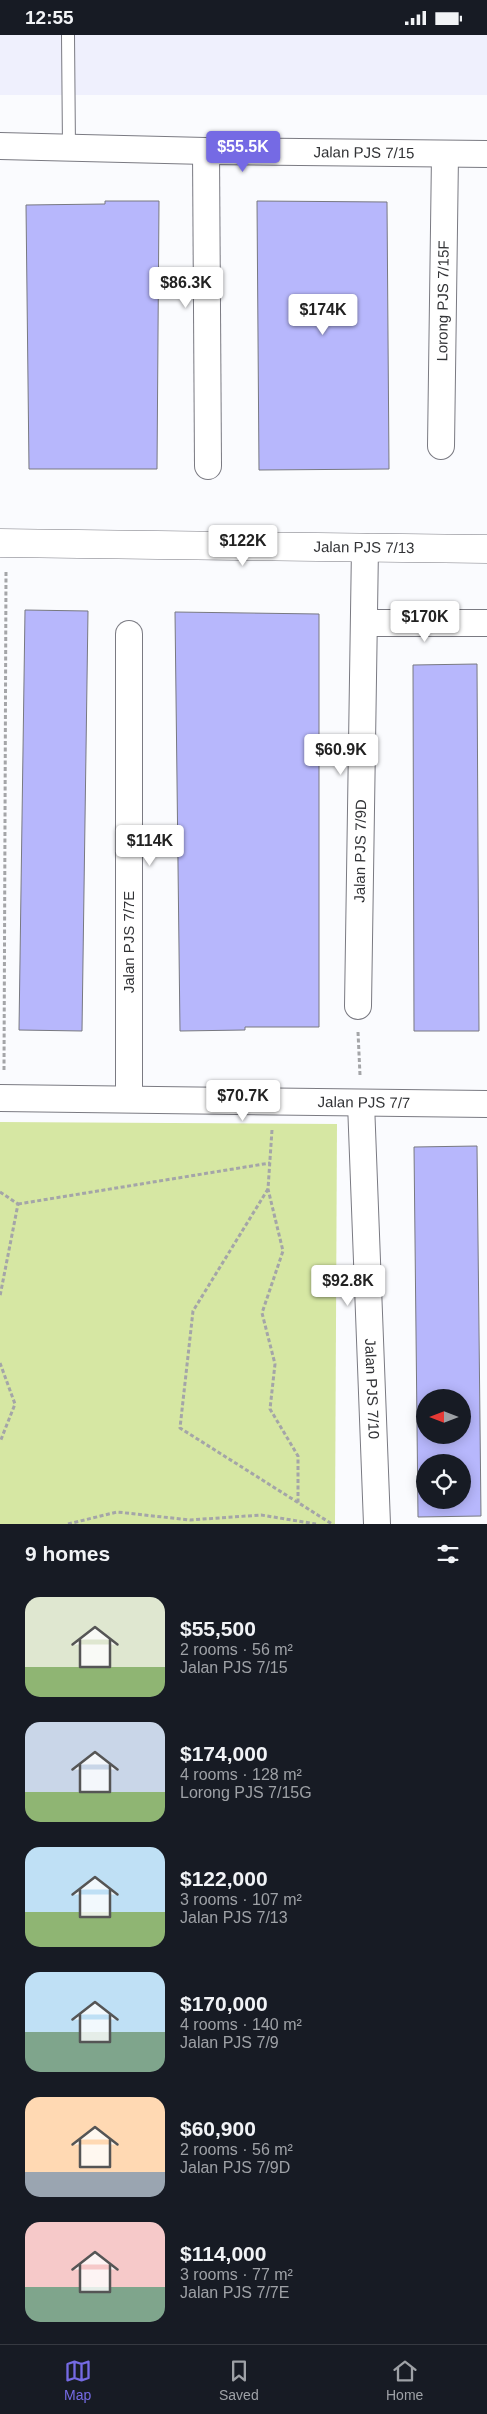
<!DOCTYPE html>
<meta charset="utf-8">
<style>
body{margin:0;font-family:Helvetica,sans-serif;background:#242831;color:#f1f3f6;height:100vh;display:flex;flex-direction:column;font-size:19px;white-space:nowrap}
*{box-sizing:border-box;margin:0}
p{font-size:16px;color:#9ea1a6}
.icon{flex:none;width:28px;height:28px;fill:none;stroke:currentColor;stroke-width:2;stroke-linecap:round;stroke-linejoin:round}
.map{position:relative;height:1489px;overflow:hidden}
.sheet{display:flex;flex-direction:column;background:#171b24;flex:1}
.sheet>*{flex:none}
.needle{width:32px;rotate:270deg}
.controls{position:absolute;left:416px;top:1354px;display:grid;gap:10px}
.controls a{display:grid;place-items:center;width:55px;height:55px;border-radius:50%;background:#171b24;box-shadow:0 2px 12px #0003;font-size:25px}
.price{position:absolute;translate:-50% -42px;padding:0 11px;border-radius:5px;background:#fff;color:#222;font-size:16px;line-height:32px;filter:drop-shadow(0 1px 2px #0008)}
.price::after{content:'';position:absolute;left:50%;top:30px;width:15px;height:11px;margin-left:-8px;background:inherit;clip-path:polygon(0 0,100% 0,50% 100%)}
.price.on{background:#756ae4;color:#fff}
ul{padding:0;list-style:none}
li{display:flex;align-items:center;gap:15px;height:125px;padding:0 25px}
li span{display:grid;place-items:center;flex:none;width:140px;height:100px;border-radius:15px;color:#555}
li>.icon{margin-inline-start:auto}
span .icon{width:60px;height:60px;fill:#fffc;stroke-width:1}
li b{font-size:21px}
h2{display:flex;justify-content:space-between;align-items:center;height:60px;padding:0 25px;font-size:21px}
.status{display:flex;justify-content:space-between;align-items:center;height:35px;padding:0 25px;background:#171b24;direction:ltr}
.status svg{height:14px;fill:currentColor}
.dock{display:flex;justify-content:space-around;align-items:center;height:70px;border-top:1px solid #363941;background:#171b24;font-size:14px;color:#9ea1a6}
.dock a{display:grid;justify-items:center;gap:2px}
.dock .on{color:#756ae4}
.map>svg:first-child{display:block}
</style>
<div class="status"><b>12:55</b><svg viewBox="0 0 49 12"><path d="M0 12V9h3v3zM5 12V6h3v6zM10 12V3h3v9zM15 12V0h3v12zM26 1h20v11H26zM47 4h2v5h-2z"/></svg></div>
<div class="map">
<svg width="487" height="1489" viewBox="0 0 487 1489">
<rect width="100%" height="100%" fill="#fafbfe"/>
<rect fill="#eff0fd" x="0" y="0" width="487" height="60"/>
<polygon fill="#d6e7a3" points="0,1087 337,1089 335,1489 0,1489"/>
<g fill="#b7b7fc" stroke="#787980" fill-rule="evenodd">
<polygon points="105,166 159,166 157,434 29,434 26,170 105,169"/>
<polygon points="257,166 387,167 389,434 259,435"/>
<polygon points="25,575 88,576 82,996 19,995"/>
<polygon points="175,577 319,579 319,992 245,992 245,995 180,996"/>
<polygon points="477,629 479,996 414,996 413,630"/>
<path d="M477 1111 481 1481 418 1482 414 1112ZM425 1362H462V1400H425ZM425 1428H462V1465H425Z"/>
</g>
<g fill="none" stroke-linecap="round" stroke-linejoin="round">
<g stroke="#7a7a82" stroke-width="14">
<polyline id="service" points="68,0 69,113"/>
</g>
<g stroke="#7a7a82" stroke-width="28">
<g id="minor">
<path id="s1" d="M0 111 206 116 487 119"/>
<polyline points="206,116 208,431"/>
<path id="s2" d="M441 411 445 120"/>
<polyline points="364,588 487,588"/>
<polyline points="129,599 129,1064"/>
<path id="s3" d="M358 971 365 512"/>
<path id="s4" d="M0 1063 487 1069"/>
<path id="s5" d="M361 1068 377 1489"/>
</g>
</g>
<g stroke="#7a7a82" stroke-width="29">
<g id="tertiary">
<path id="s6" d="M0 508 487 514"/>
</g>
</g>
<g stroke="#a4a5a8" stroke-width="3" stroke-dasharray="4 2.5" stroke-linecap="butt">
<polyline points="358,997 360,1040"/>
<polyline points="4,1035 6,536"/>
<polyline points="272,1095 268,1154 283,1216 262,1278 275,1329 270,1374 298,1421 298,1468"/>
<polyline points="268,1154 193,1276 180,1393 332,1489"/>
<polyline points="0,1157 18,1169 0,1261"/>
<polyline points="18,1169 270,1128"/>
<polyline points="0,1328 15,1369 0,1407"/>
<polyline points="68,1489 117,1477 190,1485 261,1480 316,1489"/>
</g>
<use href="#service" stroke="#fff" stroke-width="12"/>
<use href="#minor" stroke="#fff" stroke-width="26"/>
<use href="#tertiary" stroke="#fff" stroke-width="28"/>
</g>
<g text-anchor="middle" stroke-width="4.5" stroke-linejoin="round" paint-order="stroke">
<g font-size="15" fill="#323336" stroke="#fff">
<text dy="5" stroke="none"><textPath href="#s1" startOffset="364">Jalan PJS 7/15</textPath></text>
<text dy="5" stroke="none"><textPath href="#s2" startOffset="145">Lorong PJS 7/15F</textPath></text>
<text dy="5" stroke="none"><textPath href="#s6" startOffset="364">Jalan PJS 7/13</textPath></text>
<text dy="5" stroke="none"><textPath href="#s3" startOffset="155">Jalan PJS 7/9D</textPath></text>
<text transform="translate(129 907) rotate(-90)" y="5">Jalan PJS 7/7E</text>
<text dy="5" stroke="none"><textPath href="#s4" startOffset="364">Jalan PJS 7/7</textPath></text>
<text dy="5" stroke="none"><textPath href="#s5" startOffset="286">Jalan PJS 7/10</textPath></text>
</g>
</g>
</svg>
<div class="controls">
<a><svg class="needle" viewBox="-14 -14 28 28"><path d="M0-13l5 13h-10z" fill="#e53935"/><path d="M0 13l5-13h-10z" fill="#9ea1a6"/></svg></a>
<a><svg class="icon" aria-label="locate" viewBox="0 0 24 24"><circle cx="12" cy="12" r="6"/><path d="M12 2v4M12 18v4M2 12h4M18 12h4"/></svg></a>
</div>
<b class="price on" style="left:243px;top:138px">$55.5K</b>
<b class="price" style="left:186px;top:274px">$86.3K</b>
<b class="price" style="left:323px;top:301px">$174K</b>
<b class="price" style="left:243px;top:532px">$122K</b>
<b class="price" style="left:425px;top:608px">$170K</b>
<b class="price" style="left:341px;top:741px">$60.9K</b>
<b class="price" style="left:150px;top:832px">$114K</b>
<b class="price" style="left:243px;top:1087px">$70.7K</b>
<b class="price" style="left:348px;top:1272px">$92.8K</b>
</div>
<section class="sheet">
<h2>9 homes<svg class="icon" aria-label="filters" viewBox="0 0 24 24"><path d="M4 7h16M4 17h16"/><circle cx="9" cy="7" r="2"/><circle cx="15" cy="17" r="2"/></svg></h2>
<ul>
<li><span style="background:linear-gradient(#dfe7d0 70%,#8fb573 0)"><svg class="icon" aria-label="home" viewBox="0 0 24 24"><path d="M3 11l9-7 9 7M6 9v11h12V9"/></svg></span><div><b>$55,500</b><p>2 rooms · 56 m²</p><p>Jalan PJS 7/15</p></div></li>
<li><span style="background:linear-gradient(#c9d6e8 70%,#8fb573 0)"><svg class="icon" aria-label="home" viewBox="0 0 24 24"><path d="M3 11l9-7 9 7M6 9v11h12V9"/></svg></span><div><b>$174,000</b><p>4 rooms · 128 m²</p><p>Lorong PJS 7/15G</p></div></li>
<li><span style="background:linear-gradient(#bfe0f5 65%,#8fb573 0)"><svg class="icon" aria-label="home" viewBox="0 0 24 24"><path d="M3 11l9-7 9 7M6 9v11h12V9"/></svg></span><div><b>$122,000</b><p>3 rooms · 107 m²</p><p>Jalan PJS 7/13</p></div></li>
<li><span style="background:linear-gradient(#bfe0f5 60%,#7fa58c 0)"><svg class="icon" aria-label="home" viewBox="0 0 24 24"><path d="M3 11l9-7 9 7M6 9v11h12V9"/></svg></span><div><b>$170,000</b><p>4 rooms · 140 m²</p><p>Jalan PJS 7/9</p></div></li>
<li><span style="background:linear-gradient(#ffd9b3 75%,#9aa5b1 0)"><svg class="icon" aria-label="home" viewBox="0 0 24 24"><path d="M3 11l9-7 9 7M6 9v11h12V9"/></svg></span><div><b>$60,900</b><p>2 rooms · 56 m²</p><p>Jalan PJS 7/9D</p></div></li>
<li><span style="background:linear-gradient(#f6c9c9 65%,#7fa58c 0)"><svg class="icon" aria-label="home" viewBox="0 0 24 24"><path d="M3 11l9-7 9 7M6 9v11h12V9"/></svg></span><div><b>$114,000</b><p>3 rooms · 77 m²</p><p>Jalan PJS 7/7E</p></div></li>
</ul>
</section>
<nav class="dock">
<a class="on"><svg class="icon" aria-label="map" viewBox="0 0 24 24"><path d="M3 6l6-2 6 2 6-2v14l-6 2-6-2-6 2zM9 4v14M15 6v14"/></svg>Map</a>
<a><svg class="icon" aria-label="saved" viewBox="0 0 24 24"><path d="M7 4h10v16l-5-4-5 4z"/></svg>Saved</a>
<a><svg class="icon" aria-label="home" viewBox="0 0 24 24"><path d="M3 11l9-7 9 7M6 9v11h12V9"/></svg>Home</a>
</nav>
